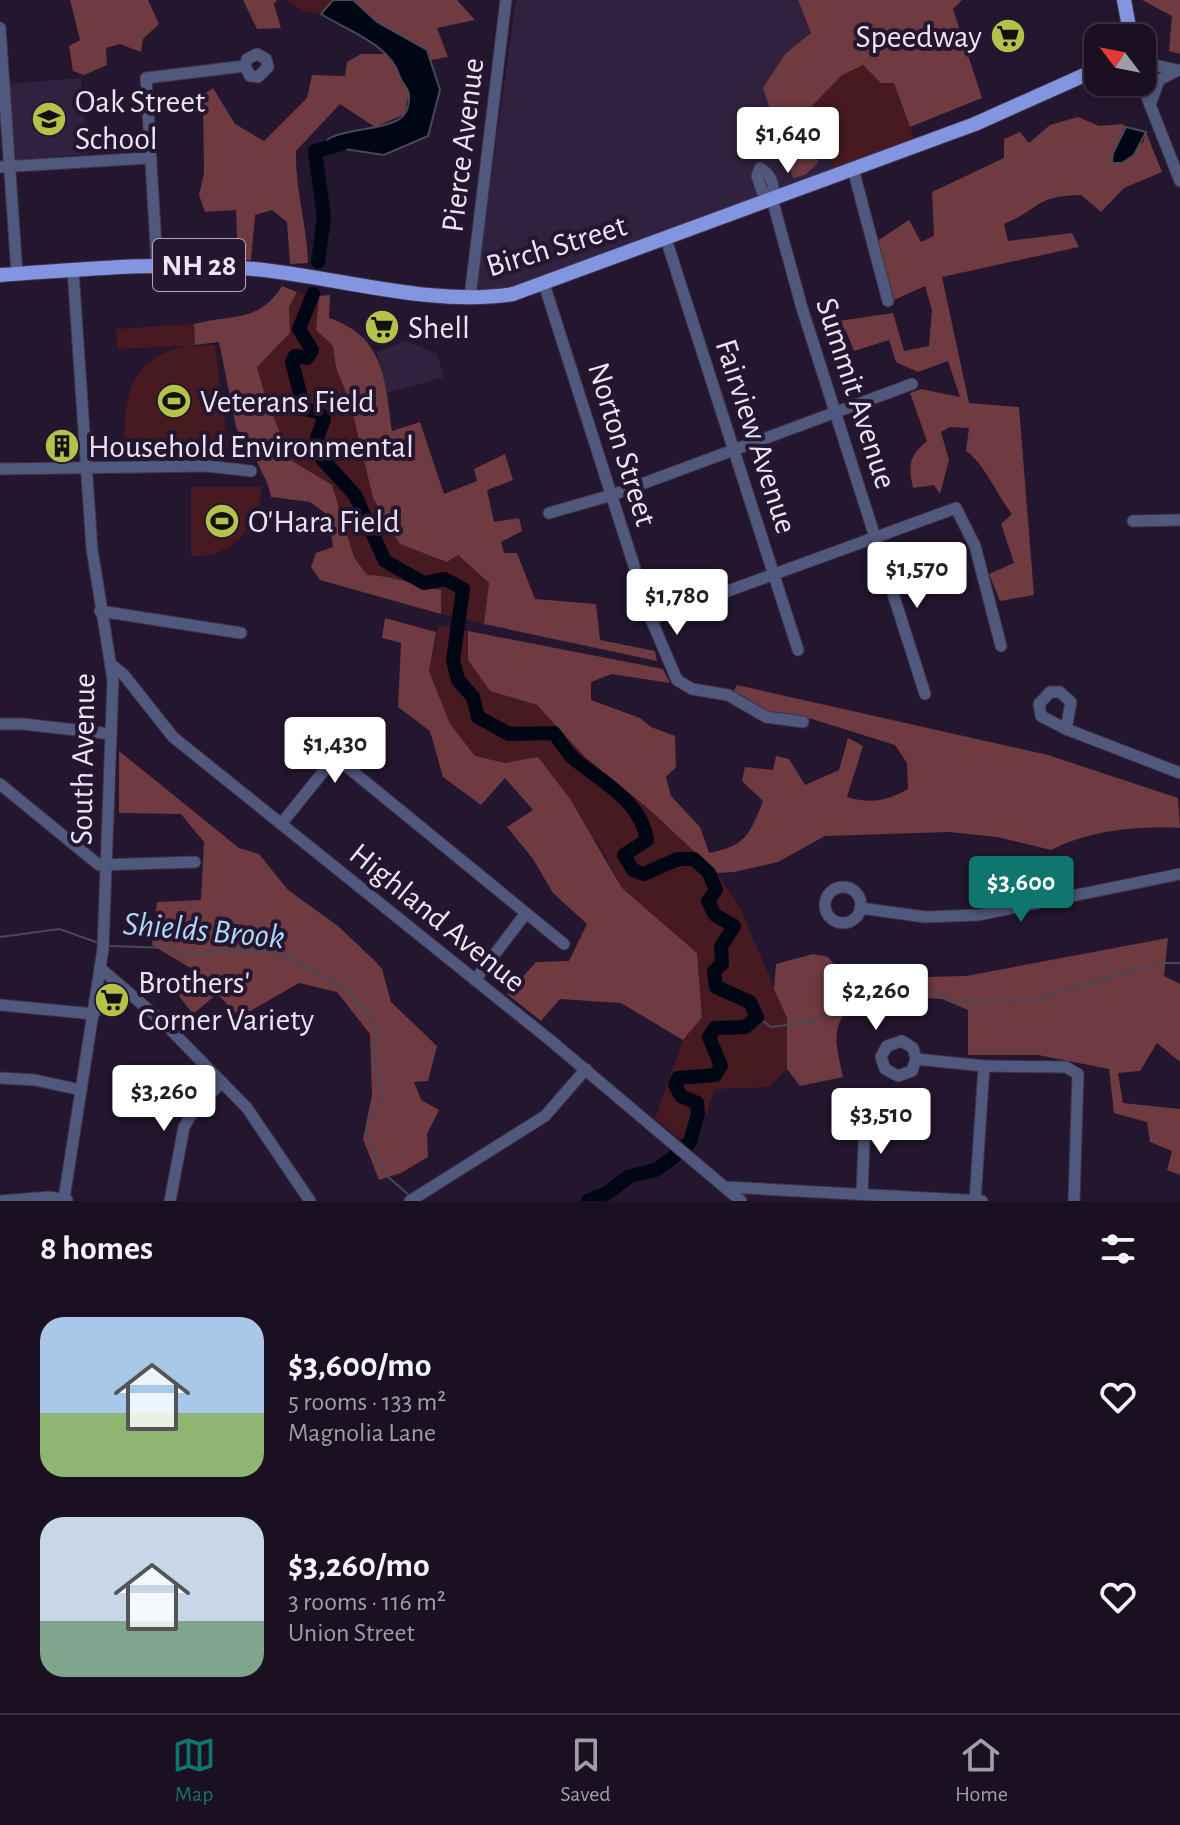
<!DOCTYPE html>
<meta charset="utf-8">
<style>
body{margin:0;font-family:"Alegreya Sans",sans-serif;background:#271e2f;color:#f1f3f6;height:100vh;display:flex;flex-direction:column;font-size:30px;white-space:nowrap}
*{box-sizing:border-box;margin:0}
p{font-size:26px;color:#9f9da5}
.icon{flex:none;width:44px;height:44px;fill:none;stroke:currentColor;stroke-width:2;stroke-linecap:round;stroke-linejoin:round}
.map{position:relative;height:1201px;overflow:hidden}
.side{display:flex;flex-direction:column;background:#1a1022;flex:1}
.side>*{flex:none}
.needle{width:52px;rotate:302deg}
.tools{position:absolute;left:1084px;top:24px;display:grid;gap:16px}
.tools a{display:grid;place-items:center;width:72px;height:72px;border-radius:16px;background:#1a1022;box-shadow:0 4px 12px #0003,0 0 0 2px #383040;font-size:40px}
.price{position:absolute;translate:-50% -68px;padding:0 18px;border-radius:8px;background:#fff;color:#222;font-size:26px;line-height:52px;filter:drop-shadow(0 2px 4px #0008)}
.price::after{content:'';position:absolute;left:50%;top:48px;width:24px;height:18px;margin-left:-12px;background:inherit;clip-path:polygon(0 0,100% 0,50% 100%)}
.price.current{background:#0f766e;color:#fff}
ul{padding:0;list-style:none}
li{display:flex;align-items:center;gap:24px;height:200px;padding:0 40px}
li span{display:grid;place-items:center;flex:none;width:224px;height:160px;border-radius:24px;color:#555}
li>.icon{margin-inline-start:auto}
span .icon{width:96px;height:96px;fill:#fffc;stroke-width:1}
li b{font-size:34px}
h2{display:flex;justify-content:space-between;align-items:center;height:96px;padding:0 40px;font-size:34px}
.dock{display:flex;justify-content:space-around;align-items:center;height:112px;border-top:2px solid #383040;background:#1a1022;font-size:22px;color:#9f9da5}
.dock a{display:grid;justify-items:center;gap:4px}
.dock .current{color:#0f766e}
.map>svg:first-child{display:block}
</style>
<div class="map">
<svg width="1180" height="1201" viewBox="0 0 1180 1201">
<rect width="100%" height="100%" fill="#23162e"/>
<g fill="#30213e">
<polygon points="516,0 798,0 809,31 796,65 834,169 516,288 475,292"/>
<polygon points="81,78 88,154 16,160 9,84"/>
<polygon points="406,341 437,354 444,377 387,393 377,352"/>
</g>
<g fill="#461a20">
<polygon points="287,0 333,0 321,14 302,11"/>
<polygon points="798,0 906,0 889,70 914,138 834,169 796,65 809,31"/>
<path d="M297 292 319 296 316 330 333 345 336 368 350 402 373 498 457 555 489 583 484 624 441 614V590C416 586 391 574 367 575L354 557 332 485 292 461 266 399 257 367 290 333 289 307Z"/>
<path d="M194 324 195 346 215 345 228 446 125 456C123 402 126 357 188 346L117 349 116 329Z"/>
<path d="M191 487H262C259 524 233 560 191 556Z"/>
<polygon points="438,625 468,631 468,660 490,691 537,705 585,757 650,810 717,873 741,910 787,1018 787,1069 769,1087 715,1089 694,1149 655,1119 683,1040 702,1017 697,953 622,888 599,844 505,763 476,757 450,725 429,671"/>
</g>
<g fill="#6f3a40">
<polygon points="70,0 148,0 159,24 143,39 141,52 120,44 106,48 107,65 84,75 73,71 69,46 80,40"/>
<polygon points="243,0 277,0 274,4 281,28 257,29"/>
<polygon points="353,0 457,0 475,20 437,28 448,57 431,60 427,50 377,22"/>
<polygon points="798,0 962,0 953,9 982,98 910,127 894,83 881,83 863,65 842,75 811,107 818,163 805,175 793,178 763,88 786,53 811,33"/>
<polygon points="1142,0 1180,0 1180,54 1169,51 1172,16"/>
<path d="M361 54H386C397 66 400 77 409 90L405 114 375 127 340 104 296 151C295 189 307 225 308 263L290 264 287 222 272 210 255 215 251 260H238L236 210 205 212 199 195 204 173 203 95 213 88 235 124 264 141 307 98 312 75 345 76 347 62Z"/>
<path d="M1078 117 1099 126 1123 124 1126 127 1119 139 1143 143 1146 132 1162 172 1124 188 1101 212 1081 195C1034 196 1042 208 1004 224L1008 241 1072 233 1079 247 942 277 969 403 1019 407 1034 595 1000 601 989 574 1014 563 1001 524 1012 514C997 495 984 463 966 451L969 428 950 427 941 432 949 460 940 494 934 485 913 488C908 465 909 456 927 441L910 393 921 389 960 397 948 361 918 372 896 362 889 340 854 351 846 331 836 333 832 322 893 313 904 351 929 346 932 310 925 286 894 300 877 241 909 220 921 242 934 236 932 192 1004 158V139L1020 132 1029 143 1050 125Z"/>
<path d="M282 286 297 292 289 307 290 333 257 367 266 399 292 461 332 485 354 557 367 575C392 575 416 586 441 590V614L320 580 311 567 316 553 333 547 329 516 310 502 271 497C268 478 257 469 254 449L241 438 236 427 219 342 195 345 194 324C232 314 259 323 282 286Z"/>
<path d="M330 295 329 318C385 337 385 380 392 431L420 422 444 494 477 481 474 469 505 454 513 480 487 490 494 522 519 518 522 531 501 542 504 553H517L535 599 596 604 600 640 655 651 657 661 484 624 489 583 458 555 447 562 400 544 373 498 350 402 336 368 333 346 316 330 319 296Z"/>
<polygon points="385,618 436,632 429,671 450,724 475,756 505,763 538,757 570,799 622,888 697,953 702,1017 683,1040 621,1003 560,999 541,1021 507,994 536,962 569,961 587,924 553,893 533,859 507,827 533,810 505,778 481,805 443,777 430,731 398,707 401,643 382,638"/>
<path d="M468 631 663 669 670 683 612 674 591 682V700L640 718 651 727 675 736 676 767 666 777 671 796 700 827 709 853C746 846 750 834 763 801L742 781 745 767 773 770 776 756 789 759 805 785 839 770 848 738 863 746 847 797C870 804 887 801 908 789L907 763 895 745 812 719 765 714 733 692 737 685 1048 755 1178 798 1180 828C1136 826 1091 830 1051 850L997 837 949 832 825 836 778 862 734 872 717 873 650 810 585 757 537 705 490 691 468 660Z"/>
<polygon points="119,751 239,848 259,854 288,890 338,926 375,961 382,969 391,1002 437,1046 428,1081 414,1082 421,1100 439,1110 427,1134 428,1157 401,1173 379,1180 363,1139 372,1095 370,1034 337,992 299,983 240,1017 217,994 193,1014 179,996 197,972 152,945 157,902 201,900 204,842 181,814 119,813"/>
<path d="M1168 938 1164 976 1180 984V1062L1157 1043 1140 1071 1118 1073 1123 1103 1180 1109V1175L1167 1170 1172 1151 1150 1142 1147 1122 1114 1113 1109 1069 1038 1055H968V1010L942 999 865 994C829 1023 834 1035 843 1077L800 1086 787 1069V1018L774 989 776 964 813 954 828 957 846 979 966 976Z"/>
</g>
<g fill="#000613" stroke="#474957" stroke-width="2">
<path d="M333 0H353L377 22 427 50 440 90 428 136 384 155 338 148 326 151 328 139C347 128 377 131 398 120 406 115 409 107 409 99 410 88 403 86 400 77 390 44 348 31 321 14Z"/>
<polygon points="1126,127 1146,132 1134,155 1122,163 1112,163 1113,153"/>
</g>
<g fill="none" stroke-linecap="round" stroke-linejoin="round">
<g stroke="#474957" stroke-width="2">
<polyline points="0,937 59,929 99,943"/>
<polyline points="109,946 169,948 185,956 218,951 280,953 345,988 372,1018 378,1036 374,1059 380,1075 382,1097 367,1124 368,1138 387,1176 411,1197"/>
<polyline points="757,1017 771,1027 810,1022 876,983 921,988 955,1002 1029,1001 1159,963 1180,963"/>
</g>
<g stroke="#000613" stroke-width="14">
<polyline points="318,262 324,217 315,151 342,144"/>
<path d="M313 294 299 329 312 350 307 358 295 356 292 362 304 409 318 412 324 419 313 449 355 495 385 561 424 583 445 579 463 589 453 660 458 680 473 697 478 717 509 734 554 733C560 741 566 751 573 758 601 782 641 800 647 840L624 855 633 870 644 874 678 859H694L709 873 716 890 708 901 715 915 734 926 721 947 722 964 714 971 716 987 750 1002 757 1017 745 1027 715 1028 709 1037 721 1066 715 1075 678 1078 675 1085 681 1096 697 1103 698 1114 690 1142 671 1159 656 1170 630 1176 607 1193 588 1201"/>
</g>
<g stroke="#3f334a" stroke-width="13">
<g id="minor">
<polyline points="0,28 17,274"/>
<polyline points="1142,62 1177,70"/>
<polyline points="1141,82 1180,181"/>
<polyline points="1150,105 1159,80 1178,70"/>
<polyline points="0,167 149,158"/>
<path d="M760 168C773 176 775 186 772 199L762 191 757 176Z"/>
<polyline points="853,169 888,301"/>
<polyline points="772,199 802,308 925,694"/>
<polyline points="666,239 798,650"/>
<polyline points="157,264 146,78 245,66 250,76 258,77 268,67 266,59 257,54 247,59 245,66"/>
<polyline points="544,284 651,619 677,680 692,689 728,695 766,717 803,722"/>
<polyline points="470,297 506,0"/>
<polyline points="0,469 207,466 251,471"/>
<polyline points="549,513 612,495 912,384"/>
<polyline points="1133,521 1180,520"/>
<polyline points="100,611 241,633"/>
<polyline points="651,619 956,508 975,546 1001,646"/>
<polyline points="112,665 124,675 173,737 550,1040 741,1201"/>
<polygon points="1050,692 1060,692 1071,702 1066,729 1041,716 1039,704"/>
<polyline points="0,724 23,724 111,734"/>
<polyline points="1066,729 1180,773"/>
<polyline points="335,757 564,944"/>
<polyline points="0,784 99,865 195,862"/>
<polyline points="281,824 361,725"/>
<circle cx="843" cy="905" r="18"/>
<polyline points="860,908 925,917 978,915 1180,874"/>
<polyline points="100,968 164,1023 247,1108 310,1201"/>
<polyline points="475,980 526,913"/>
<polyline points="0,1005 94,1014"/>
<polyline points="916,1059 912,1071 898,1076 885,1069 881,1057 887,1046 902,1041 913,1048 916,1059 984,1066"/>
<polyline points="0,1078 35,1080 81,1090"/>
<polyline points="726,1187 982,1201"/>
<polyline points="862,1194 865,1117"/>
<polyline points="64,1199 103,949 113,680 92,549 73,270"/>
<polyline points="1,1201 49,1197 67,1200"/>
<polyline points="170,1201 184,1127 192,1113 222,1082"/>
<polyline points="410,1201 545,1116 586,1069"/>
<polyline points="975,1201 984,1066 1066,1067 1078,1074 1074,1201"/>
</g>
</g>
<g stroke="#3f334a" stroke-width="16">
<g id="major">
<polyline points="1124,0 1131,38"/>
<path d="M0 275C85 269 169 261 254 269 337 277 432 307 513 294L975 124 1098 69"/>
</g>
</g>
<use href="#minor" stroke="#50587d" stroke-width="11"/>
<use href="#major" stroke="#8394e0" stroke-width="14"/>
</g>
<defs>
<g id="supermarket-disc" transform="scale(1.8)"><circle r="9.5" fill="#b5c249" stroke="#23162e"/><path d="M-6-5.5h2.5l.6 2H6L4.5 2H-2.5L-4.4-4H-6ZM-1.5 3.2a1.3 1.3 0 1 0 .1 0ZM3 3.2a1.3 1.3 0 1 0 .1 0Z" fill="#111"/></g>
<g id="school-disc" transform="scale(1.8)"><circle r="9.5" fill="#b5c249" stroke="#23162e"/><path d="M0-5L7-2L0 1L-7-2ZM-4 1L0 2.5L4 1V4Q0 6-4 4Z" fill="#111"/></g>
<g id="stadium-disc" transform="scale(1.8)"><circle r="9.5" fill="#b5c249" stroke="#23162e"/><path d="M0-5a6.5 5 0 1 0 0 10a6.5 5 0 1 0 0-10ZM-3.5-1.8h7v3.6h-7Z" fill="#111"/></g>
<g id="building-disc" transform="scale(1.8)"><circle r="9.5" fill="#b5c249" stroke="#23162e"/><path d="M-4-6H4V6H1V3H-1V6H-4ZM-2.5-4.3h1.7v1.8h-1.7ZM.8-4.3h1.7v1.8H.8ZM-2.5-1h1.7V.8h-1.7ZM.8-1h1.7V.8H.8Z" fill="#111"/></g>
</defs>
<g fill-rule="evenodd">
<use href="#supermarket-disc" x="1008" y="36"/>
<use href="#school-disc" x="49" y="119"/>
<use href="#supermarket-disc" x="382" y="327"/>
<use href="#stadium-disc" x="174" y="401"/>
<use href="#building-disc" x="62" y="446"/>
<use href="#stadium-disc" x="222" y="521"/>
<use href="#supermarket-disc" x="112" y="1000"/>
</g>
<g text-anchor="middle" stroke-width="8" stroke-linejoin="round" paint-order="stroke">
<rect fill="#23162e" stroke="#b0a6b9" stroke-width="2" x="153" y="239" width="92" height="52" rx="6"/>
<g font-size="30" font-weight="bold" fill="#ece4f5">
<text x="199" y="275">NH 28</text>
</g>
<g font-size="32" fill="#ece4f5" stroke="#23162e" text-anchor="start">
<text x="982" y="47" text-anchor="end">Speedway</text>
<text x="75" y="112">Oak Street<tspan x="75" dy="37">School</tspan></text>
<text x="408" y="338">Shell</text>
<text x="200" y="412">Veterans Field</text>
<text x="88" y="457">Household Environmental</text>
<text x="248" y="532">O'Hara Field</text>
<text x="138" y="993">Brothers'<tspan x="138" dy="37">Corner Variety</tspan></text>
</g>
<g font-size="32" fill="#ece4f5" stroke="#23162e">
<text transform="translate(462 145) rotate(-83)" y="11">Pierce Avenue</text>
<text transform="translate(556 245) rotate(-17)" y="11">Birch Street</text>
<text transform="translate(857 393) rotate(72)" y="11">Summit Avenue</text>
<text transform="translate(757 436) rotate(72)" y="11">Fairview Avenue</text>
<text transform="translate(623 444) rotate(73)" y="11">Norton Street</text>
<text transform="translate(82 759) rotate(-89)" y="11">South Avenue</text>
<text transform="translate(438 917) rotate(39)" y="11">Highland Avenue</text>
</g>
<g font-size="34" font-style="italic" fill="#add8f8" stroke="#23162e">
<text transform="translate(204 929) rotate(5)" y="12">Shields Brook</text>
</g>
</g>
</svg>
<div class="tools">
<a><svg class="needle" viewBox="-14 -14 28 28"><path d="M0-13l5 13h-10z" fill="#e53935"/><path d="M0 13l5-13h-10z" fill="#9f9da5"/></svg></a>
</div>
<b class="price" style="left:788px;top:175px">$1,640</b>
<b class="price" style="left:917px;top:610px">$1,570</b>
<b class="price" style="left:677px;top:637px">$1,780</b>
<b class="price" style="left:335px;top:785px">$1,430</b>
<b class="price current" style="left:1021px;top:924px">$3,600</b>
<b class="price" style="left:876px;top:1032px">$2,260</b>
<b class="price" style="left:164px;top:1133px">$3,260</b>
<b class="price" style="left:881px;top:1156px">$3,510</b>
</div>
<section class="side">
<h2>8 homes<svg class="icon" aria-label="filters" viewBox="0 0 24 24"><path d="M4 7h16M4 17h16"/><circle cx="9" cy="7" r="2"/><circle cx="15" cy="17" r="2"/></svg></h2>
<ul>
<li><span style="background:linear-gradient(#a9c7e8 60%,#8fb573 0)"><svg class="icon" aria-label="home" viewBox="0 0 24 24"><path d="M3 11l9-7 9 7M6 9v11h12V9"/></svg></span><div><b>$3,600/mo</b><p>5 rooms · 133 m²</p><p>Magnolia Lane</p></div><svg class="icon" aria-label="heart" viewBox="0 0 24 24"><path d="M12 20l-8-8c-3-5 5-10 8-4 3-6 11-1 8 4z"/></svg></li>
<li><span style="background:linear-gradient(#c9d6e8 65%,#7fa58c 0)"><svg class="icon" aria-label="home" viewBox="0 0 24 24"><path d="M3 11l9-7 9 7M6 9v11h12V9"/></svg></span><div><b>$3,260/mo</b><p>3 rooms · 116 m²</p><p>Union Street</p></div><svg class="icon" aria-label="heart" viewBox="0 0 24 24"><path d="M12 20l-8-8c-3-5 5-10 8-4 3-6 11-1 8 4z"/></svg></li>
</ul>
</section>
<nav class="dock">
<a class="current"><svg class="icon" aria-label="map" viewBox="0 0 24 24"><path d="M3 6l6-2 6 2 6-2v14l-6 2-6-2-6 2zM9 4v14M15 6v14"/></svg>Map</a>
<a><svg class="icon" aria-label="saved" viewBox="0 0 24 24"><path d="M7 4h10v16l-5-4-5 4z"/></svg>Saved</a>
<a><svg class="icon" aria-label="home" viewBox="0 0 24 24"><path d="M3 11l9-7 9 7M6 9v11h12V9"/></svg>Home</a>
</nav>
